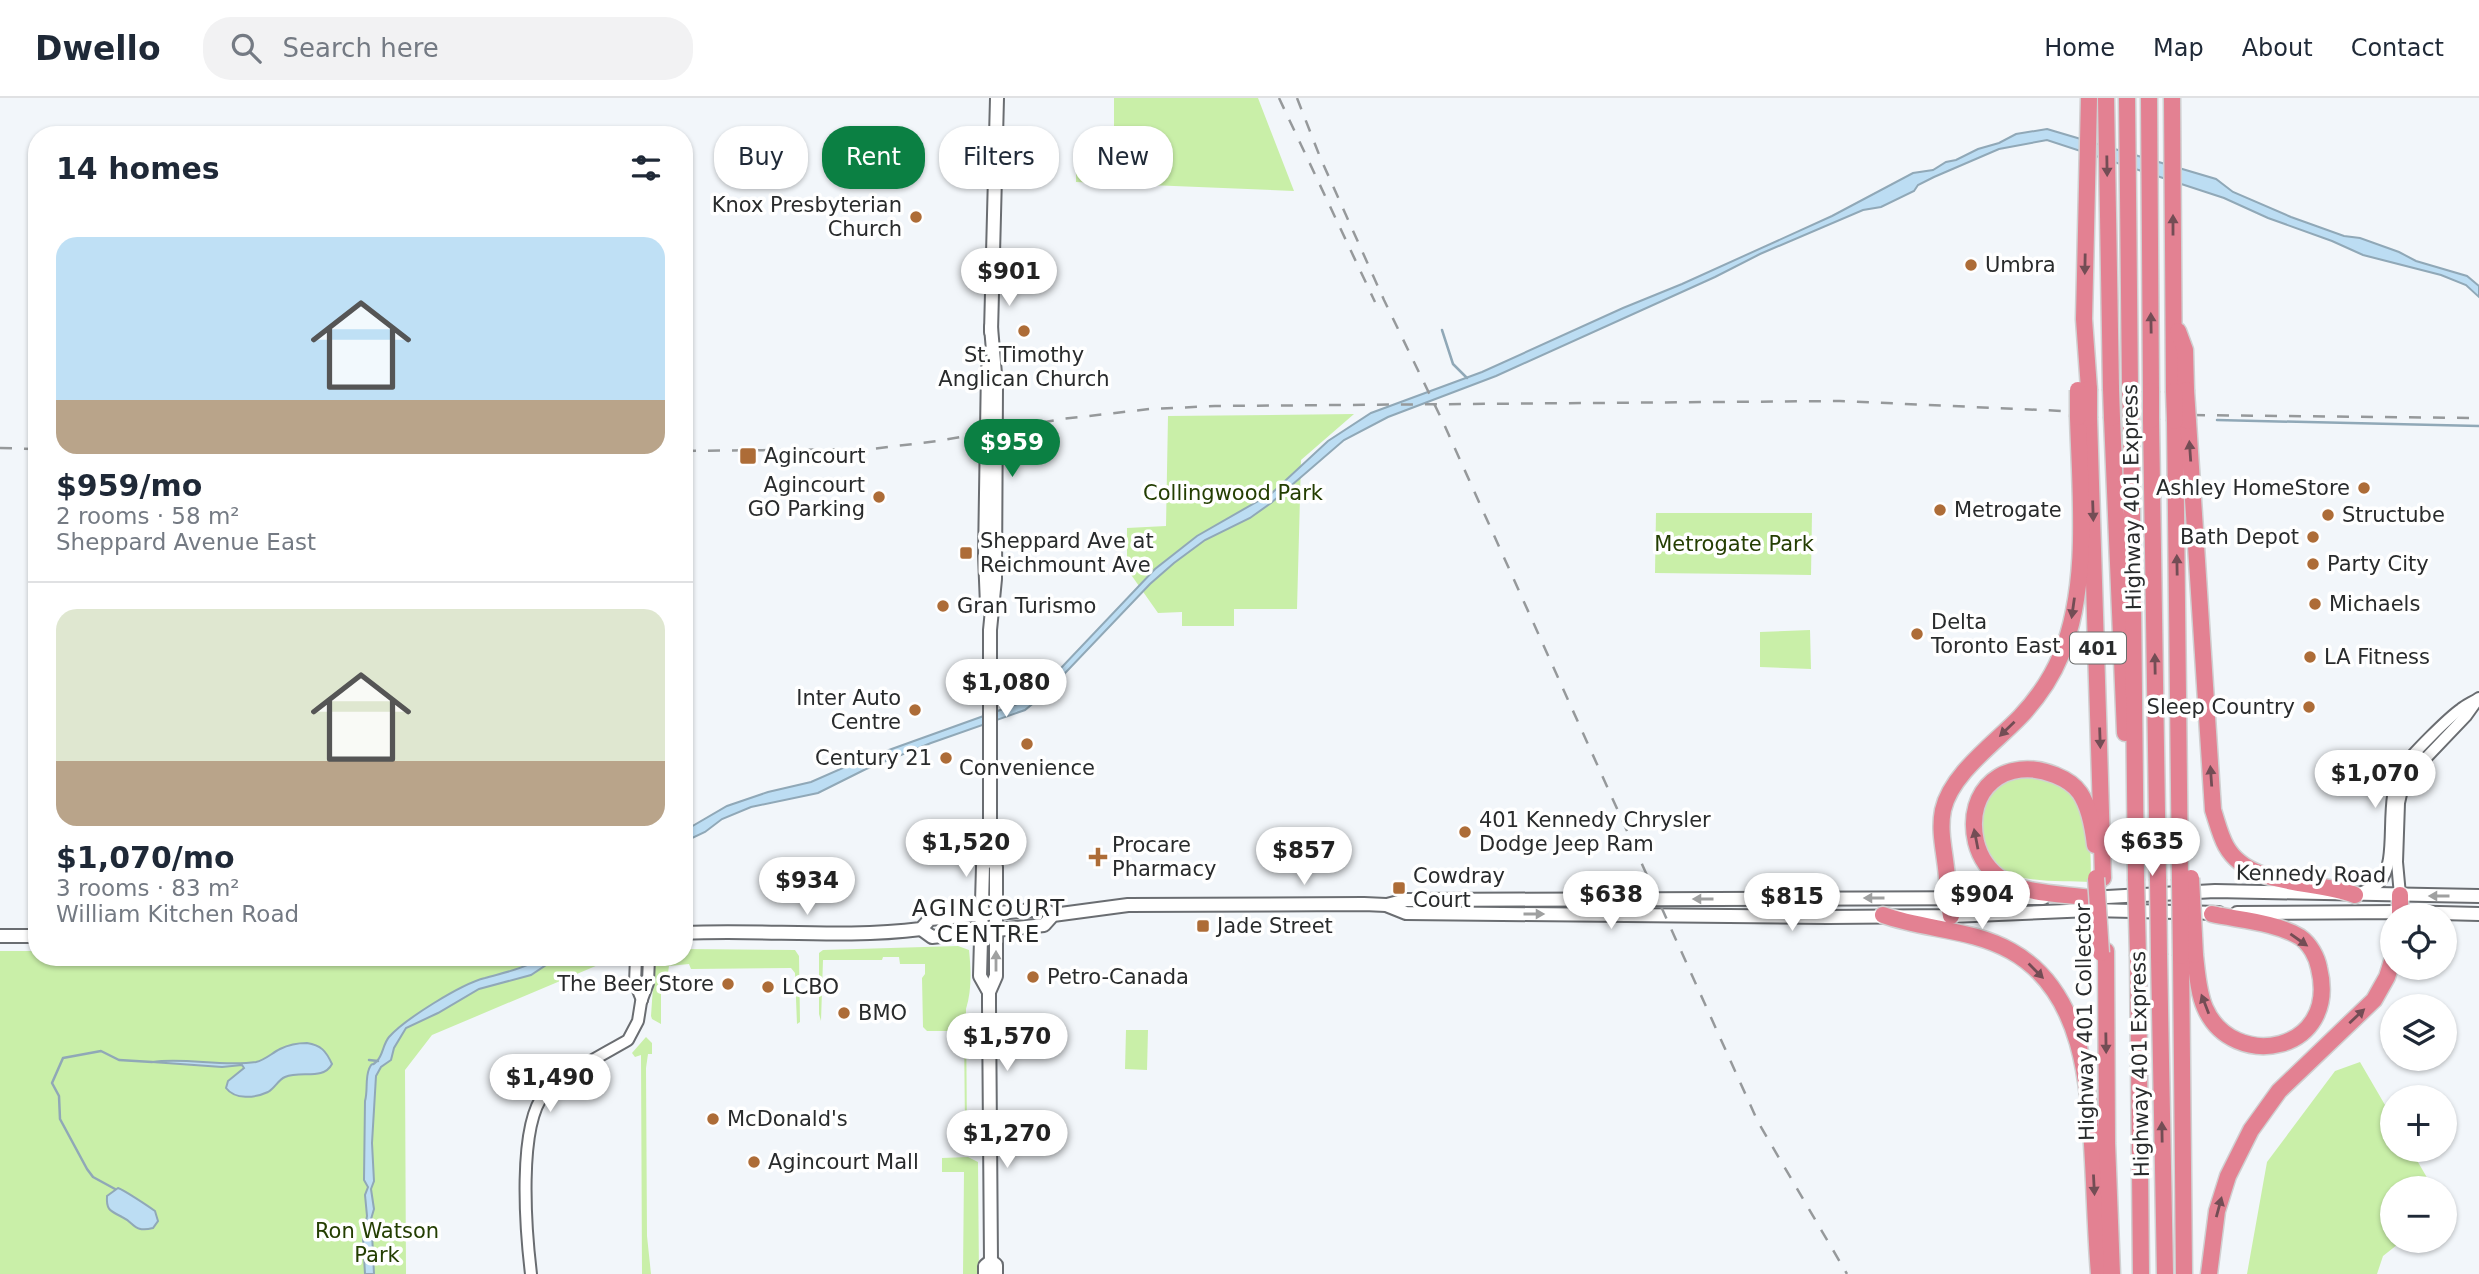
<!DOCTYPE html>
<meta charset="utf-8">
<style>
body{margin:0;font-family:"DejaVu Sans",sans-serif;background:#f2f2f3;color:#1f2937;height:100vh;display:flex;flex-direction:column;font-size:26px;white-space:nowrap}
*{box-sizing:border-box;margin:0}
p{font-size:23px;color:#747a83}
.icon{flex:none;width:38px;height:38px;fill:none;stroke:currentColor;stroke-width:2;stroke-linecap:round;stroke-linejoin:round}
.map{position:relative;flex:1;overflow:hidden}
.drawer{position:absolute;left:28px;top:28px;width:665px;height:840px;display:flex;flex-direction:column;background:#fff;border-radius:28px;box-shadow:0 2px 5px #0004}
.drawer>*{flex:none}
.hud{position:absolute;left:714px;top:28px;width:665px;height:63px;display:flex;gap:14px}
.controls{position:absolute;left:2380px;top:805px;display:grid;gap:14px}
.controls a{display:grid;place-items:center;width:77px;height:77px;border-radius:50%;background:#fff;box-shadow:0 2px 5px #0004;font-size:35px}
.price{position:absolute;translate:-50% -60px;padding:0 16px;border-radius:24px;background:#fff;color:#222;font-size:23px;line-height:46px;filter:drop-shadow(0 2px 4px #0008)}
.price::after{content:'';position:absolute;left:50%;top:42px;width:21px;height:16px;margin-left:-10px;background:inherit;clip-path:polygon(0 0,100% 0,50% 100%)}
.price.active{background:#0b8043;color:#fff}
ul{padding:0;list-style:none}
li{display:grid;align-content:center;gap:14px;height:371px;padding:0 28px}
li+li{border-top:2px solid #e0e1e3}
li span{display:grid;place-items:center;height:217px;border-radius:21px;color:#555}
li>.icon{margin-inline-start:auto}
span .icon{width:126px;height:126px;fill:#fffc;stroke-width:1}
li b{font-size:30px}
h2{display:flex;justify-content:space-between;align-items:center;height:84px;padding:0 28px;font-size:30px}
.tag{padding:0 24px;border-radius:28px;background:#fff;box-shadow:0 2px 5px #0004;font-size:24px;line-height:63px}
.tag.active{background:#0b8043;color:#fff}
header{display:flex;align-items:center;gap:42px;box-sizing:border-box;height:98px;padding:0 35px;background:#fff;border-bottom:2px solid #e0e1e3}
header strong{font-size:33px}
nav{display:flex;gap:38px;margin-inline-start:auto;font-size:24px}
.search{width:490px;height:63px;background:#f2f2f3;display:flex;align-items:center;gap:18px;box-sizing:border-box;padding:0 24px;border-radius:28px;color:#747a83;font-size:26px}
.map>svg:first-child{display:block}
</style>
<header>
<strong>Dwello</strong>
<div class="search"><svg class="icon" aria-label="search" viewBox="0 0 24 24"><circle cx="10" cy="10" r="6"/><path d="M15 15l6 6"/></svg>Search here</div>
<nav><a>Home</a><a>Map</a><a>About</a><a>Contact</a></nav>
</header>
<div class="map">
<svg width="2479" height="1176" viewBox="0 0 2479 1176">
<rect width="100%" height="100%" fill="#f2f6fa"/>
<g fill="#c9efa8">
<polygon points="1114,0 1258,0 1294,93 1076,84 1076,55 1114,53"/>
<polygon points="1354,316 1301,362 1297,511 1234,511 1234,528 1182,528 1182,514 1158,515 1127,471 1127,430 1166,428 1168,318"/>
<polygon points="1656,415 1812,415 1811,477 1655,475"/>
<polygon points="1810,532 1811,571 1760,569 1760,534"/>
<path d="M2017 678C2029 678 2043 677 2055 682 2092 696 2091 752 2091 784 2050 782 1971 790 1980 727 1983 699 1993 691 2017 678Z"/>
<path d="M958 848 969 852C971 871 972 892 966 911L967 1036 965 1039 961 1038V1032L965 1031 964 933H927L923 929 922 880 925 876V866H900L899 859H883L882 862H823L821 923 819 916V855L823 852Z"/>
<polygon points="684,851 795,852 799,858 800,924 797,926 795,875 791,870 691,871 689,866 669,868 668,875 661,876 661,926 652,921 651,918 655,859 684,859"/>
<polygon points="0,853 37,853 37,859 617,859 432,937 405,972 406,1176 0,1176"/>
<polygon points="1126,932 1148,932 1147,972 1125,971"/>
<polygon points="646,939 652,945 652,956 648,956 646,970 647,1138 651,1176 642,1176 641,957 635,959 632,955"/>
<polygon points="2360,964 2392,1019 2392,1052 2411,1052 2433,1090 2392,1090 2392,1143 2402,1143 2383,1158 2377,1176 2247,1176 2267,1064 2335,973"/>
<polygon points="968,1059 978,1064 979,1176 963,1176 964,1074 942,1074 942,1060"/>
</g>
<g fill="#bcddf3" stroke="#90a8b7" stroke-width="2">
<polygon points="2047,31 2216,81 2233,94 2291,119 2344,138 2360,140 2399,154 2416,163 2467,178 2479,188 2479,199 2466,187 2441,177 2363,157 2332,143 2268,120 2224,100 2047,42 1999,51 1934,79 1918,87 1914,93 1881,109 1863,112 1760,156 1715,179 1496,278 1388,319 1344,342 1271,405 1250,420 1205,442 1174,465 1150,486 1048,593 1025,612 931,645 866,671 818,695 751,709 722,721 705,734 692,740 684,757 684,733 727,708 768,694 811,684 861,662 1017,606 1043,589 1155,471 1197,438 1272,395 1328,343 1371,315 1482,274 1623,210 1682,186 1832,118 1913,75 1933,72 1946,64 1956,62 1978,51 1999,45 2016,36"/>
<path d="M541 859H558L531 877 479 891 438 915 406 930 394 950 391 962 381 969 376 978 372 1045 374 1083 371 1091 374 1111 369 1128 372 1135 374 1176H365L363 1141 367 1118 365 1097 368 1089 364 1082 365 1003C368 993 365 981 369 971 373 962 371 970 377 963 383 957 383 946 389 939 405 921 461 886 485 880 502 875 528 870 541 859Z"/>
<path d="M307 945C321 947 326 953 332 966 323 983 301 972 285 979 278 982 275 990 268 994 255 1000 235 1002 226 990L228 983 244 970 242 967 222 969 152 964C185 959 221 969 256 964 265 962 272 955 280 951 288 947 298 945 307 945Z"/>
<path d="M118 1090C124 1092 148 1108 155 1113L158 1123 153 1130C134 1135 135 1125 122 1119 111 1113 106 1113 107 1098Z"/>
</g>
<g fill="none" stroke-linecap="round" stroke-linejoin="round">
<g stroke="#90a8b7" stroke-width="2.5">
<polyline points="1442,232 1453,266 1467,280"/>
<polyline points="2217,322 2479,328"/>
<polyline points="369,962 378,963"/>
<polyline points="115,1091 93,1079 87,1071 60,1021 59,998 52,985 63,960 101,953 119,962 152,964"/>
</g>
<g stroke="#6a6d71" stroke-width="14">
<g id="tertiary">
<path d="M2360 795C2366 792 2374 789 2379 785 2401 761 2381 702 2403 669 2411 657 2448 620 2461 611 2466 607 2473 604 2479 600"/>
<polyline points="2400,797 2397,764 2399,705 2404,683 2466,618 2476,604"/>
<polyline points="636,859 635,885 642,902"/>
<path d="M531 1176C526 1134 517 1027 545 995 561 978 606 955 628 942L638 923 641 904 648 885 649 859"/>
</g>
</g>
<g stroke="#6a6d71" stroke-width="16">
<g id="secondary">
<polyline points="991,229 996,288 995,481 990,532 990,758 996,769 996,878 989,894 989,907 991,1163 996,1167 996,1176"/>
<polyline points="991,234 997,0"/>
<polyline points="987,507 985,458 988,270"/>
<polyline points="2089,800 2215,793 2479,798"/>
<polyline points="1387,807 1406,802 2043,800"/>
<polyline points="2237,815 2400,814 2479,816"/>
<polyline points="921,831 932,839 1044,827 1053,817 1128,807 1364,806 1386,807 1406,815 1828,819 1951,818 2090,812 2219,815"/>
<path d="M684 835C763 831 842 841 921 831L930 821 1044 811 1053 817"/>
<polyline points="0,838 37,838"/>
<polyline points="989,894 980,878 983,768 990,758"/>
<polyline points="985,1176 985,1168 991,1163"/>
</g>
</g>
<g stroke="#d0d0d1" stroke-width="19">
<g id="motorway">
<polyline points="2106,0 2111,291"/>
<polyline points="2127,0 2130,290"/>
<polyline points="2149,0 2151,293"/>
<polyline points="2172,0 2174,293"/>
<polyline points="2178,233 2185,252 2186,292"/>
<polyline points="2089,291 2084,221 2089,0"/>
<polyline points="2089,320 2103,780"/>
<polyline points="2112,320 2125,635"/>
<polyline points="2131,322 2136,781"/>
<polyline points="2151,322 2158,781"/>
<polyline points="2175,323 2180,781"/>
<path d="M2188 323 2213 712C2217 724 2220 737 2226 748 2249 790 2315 781 2355 797"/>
<path d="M2091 800C2066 796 2024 796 2003 782 1989 773 1980 760 1976 744 1964 691 2006 657 2055 677 2065 681 2074 686 2080 695 2090 710 2093 730 2095 747"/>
<path d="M1883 817C1925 832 1972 831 2011 853 2085 894 2089 991 2093 1064 2095 1101 2096 1139 2099 1176"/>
<polyline points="2400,817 2400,797"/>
<path d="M1951 818C1948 802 1948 786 1946 770 1944 751 1939 732 1943 712 1951 676 1995 645 2020 619 2037 601 2052 579 2061 557 2090 487 2080 394 2078 319"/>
<polyline points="2106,853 2107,1045 2112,1176"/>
<polyline points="2159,857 2165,1176"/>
<path d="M2195 857C2197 874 2198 894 2205 910 2233 974 2340 955 2319 870 2317 859 2310 846 2300 839 2275 824 2239 822 2212 816"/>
<polyline points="2138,858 2141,1176"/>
<polyline points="2181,858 2184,1176"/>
<polyline points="2209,1176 2217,1113 2228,1078 2251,1032 2279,993 2374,902 2387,879 2392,863"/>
</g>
</g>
<use href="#tertiary" stroke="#fff" stroke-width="10"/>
<use href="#secondary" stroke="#fff" stroke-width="12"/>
<use href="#motorway" stroke="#e38192" stroke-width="16"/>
<g stroke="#96999b" stroke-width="2.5" stroke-dasharray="12 12" stroke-linecap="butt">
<polyline points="1279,0 1375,204"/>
<polyline points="1297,0 1320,59 1384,202 1443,324 1758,1024 1847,1176"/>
<polyline points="2193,317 2479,320"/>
<polyline points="0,350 37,351"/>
<polyline points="684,353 871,351 938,343 1062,321 1150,311 1215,308 1840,303 2085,314"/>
</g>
<g stroke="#d0d0d1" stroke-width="19" stroke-linecap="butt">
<g id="motorway-bridge">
<polyline points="2130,290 2131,322"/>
<polyline points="2089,291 2089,320"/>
<polyline points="2111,291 2112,320"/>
<polyline points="2186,292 2188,323"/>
<polyline points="2151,293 2151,322"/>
<polyline points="2174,293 2175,323"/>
<polyline points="2078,319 2078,292"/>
<polyline points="2096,780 2101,855"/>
<polyline points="2191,780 2195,857"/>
<polyline points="2136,781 2138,858"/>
<polyline points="2158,781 2159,857"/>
<polyline points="2180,781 2181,858"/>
</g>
</g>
<use href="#motorway-bridge" stroke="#e38192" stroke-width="16"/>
</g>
<defs><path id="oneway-solid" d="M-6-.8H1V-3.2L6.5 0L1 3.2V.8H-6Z" transform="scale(1.75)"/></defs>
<g fill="#734d55">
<use href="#oneway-solid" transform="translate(2107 68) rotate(89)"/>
<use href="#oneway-solid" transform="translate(2173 127) rotate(-90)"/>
<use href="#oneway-solid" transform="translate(2085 166) rotate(91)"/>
<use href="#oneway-solid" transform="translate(2151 225) rotate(-91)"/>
<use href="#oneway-solid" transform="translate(2190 353) rotate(-94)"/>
<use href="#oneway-solid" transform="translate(2093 413) rotate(88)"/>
<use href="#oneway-solid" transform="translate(2177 467) rotate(-91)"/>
<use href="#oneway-solid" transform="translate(2073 510) rotate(98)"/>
<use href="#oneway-solid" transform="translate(2155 566) rotate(-91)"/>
<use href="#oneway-solid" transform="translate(2007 631) rotate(136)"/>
<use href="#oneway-solid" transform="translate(2100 640) rotate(88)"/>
<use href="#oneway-solid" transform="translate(2211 678) rotate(-94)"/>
<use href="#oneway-solid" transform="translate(1976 741) rotate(-101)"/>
<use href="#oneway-solid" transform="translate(2299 842) rotate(35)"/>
<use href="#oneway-solid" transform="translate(2036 873) rotate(45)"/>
<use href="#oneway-solid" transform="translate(2205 906) rotate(-111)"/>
<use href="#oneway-solid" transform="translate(2357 918) rotate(-43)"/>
<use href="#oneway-solid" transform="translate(2106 945) rotate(89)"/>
<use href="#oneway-solid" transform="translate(2162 1034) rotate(-91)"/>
<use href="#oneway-solid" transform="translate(2094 1087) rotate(87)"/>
<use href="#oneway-solid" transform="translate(2219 1109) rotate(-75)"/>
</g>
<g fill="#9fa0a0">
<use href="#oneway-solid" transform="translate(2439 798) rotate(-180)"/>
<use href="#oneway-solid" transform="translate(1874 800) rotate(180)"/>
<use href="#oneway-solid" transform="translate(1703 801) rotate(180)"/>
<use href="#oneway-solid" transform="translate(1534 816)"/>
<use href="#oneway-solid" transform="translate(996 863) rotate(-90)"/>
</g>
<g fill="#ad6c37" stroke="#fff" stroke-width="2.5">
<circle cx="916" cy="119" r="7"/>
<circle cx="1971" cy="167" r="7"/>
<circle cx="1024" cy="233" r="7"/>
<rect x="739" y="349" width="18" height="18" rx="3.5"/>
<circle cx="2364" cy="390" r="7"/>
<circle cx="879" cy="399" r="7"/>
<circle cx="1940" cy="412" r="7"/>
<circle cx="2328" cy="417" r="7"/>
<circle cx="2313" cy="439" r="7"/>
<rect x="959" y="448" width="14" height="14" rx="3.5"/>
<circle cx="2313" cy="466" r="7"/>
<circle cx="2315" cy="506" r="7"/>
<circle cx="943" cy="508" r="7"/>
<circle cx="1917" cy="536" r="7"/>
<circle cx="2310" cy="559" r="7"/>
<circle cx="2309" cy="609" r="7"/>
<circle cx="915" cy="612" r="7"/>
<circle cx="1027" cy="646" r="7"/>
<circle cx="946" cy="660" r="7"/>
<circle cx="1465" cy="734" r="7"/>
<path d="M1094.5 748.5h7v7h7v7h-7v7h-7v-7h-7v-7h7z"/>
<rect x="1392" y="783" width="14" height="14" rx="3.5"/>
<rect x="1196" y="821" width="14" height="14" rx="3.5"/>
<circle cx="1033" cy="879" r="7"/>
<circle cx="728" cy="886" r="7"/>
<circle cx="768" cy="889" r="7"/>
<circle cx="844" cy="915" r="7"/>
<circle cx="713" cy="1021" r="7"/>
<circle cx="754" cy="1064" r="7"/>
</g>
<g text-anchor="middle" stroke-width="7" stroke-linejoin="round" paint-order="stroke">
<rect fill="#fff" stroke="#696b6b" stroke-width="2" x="2070" y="534.5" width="56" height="31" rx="5"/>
<g font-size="19" font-weight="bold" fill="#292b2c">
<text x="2098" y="557">401</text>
</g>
<g font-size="21" fill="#292b2c" stroke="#fff" text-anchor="start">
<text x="902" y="114" text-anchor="end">Knox Presbyterian<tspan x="902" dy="24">Church</tspan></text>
<text x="1985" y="174">Umbra</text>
<text x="1024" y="264" text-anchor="middle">St. Timothy<tspan x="1024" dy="24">Anglican Church</tspan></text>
<text x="764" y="365">Agincourt</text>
<text x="865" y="394" text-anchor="end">Agincourt<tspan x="865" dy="24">GO Parking</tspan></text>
<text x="2350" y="397" text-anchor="end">Ashley HomeStore</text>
<text x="1954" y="419">Metrogate</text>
<text x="2342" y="424">Structube</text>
<text x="2299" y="446" text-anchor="end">Bath Depot</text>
<text x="980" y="450">Sheppard Ave at<tspan x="980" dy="24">Reichmount Ave</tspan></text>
<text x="2327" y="473">Party City</text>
<text x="2329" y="513">Michaels</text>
<text x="957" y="515">Gran Turismo</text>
<text x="1931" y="531">Delta<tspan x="1931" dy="24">Toronto East</tspan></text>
<text x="2324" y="566">LA Fitness</text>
<text x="901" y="607" text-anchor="end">Inter Auto<tspan x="901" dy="24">Centre</tspan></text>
<text x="2295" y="616" text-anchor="end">Sleep Country</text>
<text x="932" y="667" text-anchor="end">Century 21</text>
<text x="1027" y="677" text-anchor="middle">Convenience</text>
<text x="1479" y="729">401 Kennedy Chrysler<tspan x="1479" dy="24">Dodge Jeep Ram</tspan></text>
<text x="1112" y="754">Procare<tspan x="1112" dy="24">Pharmacy</tspan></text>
<text x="1413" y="785">Cowdray<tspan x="1413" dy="24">Court</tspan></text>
<text x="1217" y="835">Jade Street</text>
<text x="1047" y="886">Petro-Canada</text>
<text x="714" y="893" text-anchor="end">The Beer Store</text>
<text x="782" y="896">LCBO</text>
<text x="858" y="922">BMO</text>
<text x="727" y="1028">McDonald's</text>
<text x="768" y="1071">Agincourt Mall</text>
</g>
<g font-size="21" fill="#243e02" stroke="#fff">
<text x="1233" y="402">Collingwood Park</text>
<text x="1734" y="453">Metrogate Park</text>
<text x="377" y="1140">Ron Watson<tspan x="377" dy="24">Park</tspan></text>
</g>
<g font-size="21" fill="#292b2c" stroke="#fff">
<text transform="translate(2132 399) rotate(-91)" y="7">Highway 401 Express</text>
<text transform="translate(2311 776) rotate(1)" y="7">Kennedy Road</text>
<text transform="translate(2085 924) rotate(-91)" y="7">Highway 401 Collector</text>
<text transform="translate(2140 966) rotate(-91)" y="7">Highway 401 Express</text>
</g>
<g font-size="23" letter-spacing="2" fill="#292b2c" stroke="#fff">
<text x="989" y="818">AGINCOURT<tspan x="989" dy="26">CENTRE</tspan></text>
</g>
</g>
</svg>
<div class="controls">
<a><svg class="icon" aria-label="locate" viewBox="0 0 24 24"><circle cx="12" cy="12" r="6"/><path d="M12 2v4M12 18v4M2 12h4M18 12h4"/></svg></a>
<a><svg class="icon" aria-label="layers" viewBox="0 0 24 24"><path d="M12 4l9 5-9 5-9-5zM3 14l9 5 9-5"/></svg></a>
<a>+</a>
<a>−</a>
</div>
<b class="price" style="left:1009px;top:210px">$901</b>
<b class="price active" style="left:1012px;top:381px">$959</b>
<b class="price" style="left:1006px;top:621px">$1,080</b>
<b class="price" style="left:2375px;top:712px">$1,070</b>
<b class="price" style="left:2152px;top:780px">$635</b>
<b class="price" style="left:966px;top:781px">$1,520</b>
<b class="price" style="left:1304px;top:789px">$857</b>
<b class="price" style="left:807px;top:819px">$934</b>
<b class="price" style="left:1611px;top:833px">$638</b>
<b class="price" style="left:1982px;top:833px">$904</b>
<b class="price" style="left:1792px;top:835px">$815</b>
<b class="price" style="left:1007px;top:975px">$1,570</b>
<b class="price" style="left:550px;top:1016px">$1,490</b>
<b class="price" style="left:1007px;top:1072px">$1,270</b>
<div class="hud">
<a class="tag">Buy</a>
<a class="tag active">Rent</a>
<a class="tag">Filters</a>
<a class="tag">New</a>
</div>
<section class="drawer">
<h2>14 homes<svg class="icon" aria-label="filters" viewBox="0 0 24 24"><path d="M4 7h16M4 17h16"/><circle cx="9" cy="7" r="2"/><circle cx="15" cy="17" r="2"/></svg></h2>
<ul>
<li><span style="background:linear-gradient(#bfe0f5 75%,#b9a48a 0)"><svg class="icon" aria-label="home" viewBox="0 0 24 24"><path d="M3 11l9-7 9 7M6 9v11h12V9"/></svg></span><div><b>$959/mo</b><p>2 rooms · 58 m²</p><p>Sheppard Avenue East</p></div></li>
<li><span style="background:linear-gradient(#dfe7d0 70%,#b9a48a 0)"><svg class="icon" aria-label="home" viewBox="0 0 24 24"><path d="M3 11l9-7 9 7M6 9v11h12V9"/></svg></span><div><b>$1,070/mo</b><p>3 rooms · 83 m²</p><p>William Kitchen Road</p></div></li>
</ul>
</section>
</div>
